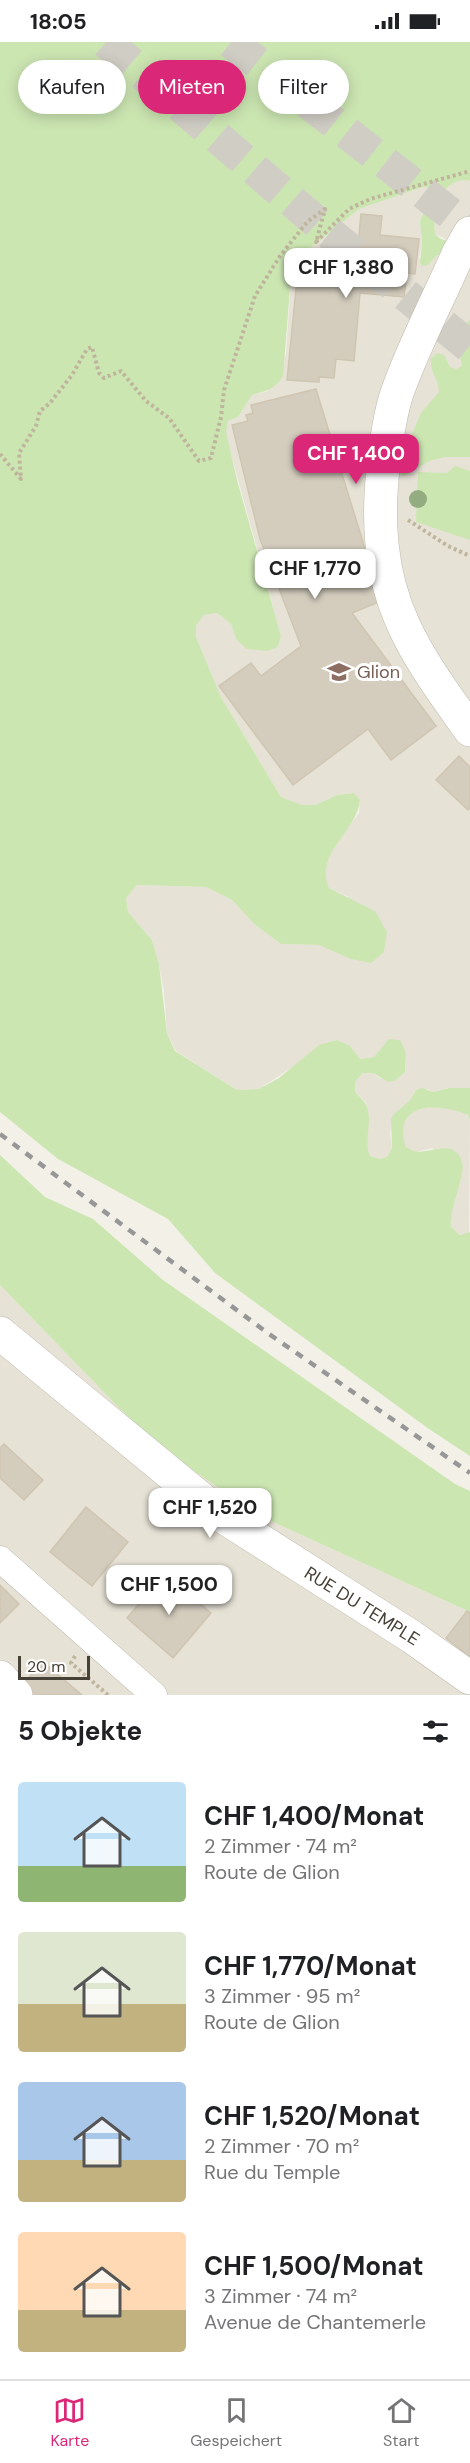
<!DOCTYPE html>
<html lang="de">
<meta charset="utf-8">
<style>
body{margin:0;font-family:"DM Sans",sans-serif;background:#f6f6f6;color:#202124;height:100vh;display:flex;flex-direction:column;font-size:22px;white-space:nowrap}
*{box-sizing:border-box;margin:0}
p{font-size:20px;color:#757577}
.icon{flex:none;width:33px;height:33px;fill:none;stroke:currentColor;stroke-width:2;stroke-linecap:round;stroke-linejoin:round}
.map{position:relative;height:1653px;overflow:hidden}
.panel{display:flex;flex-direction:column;background:#fff;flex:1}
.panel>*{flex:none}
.banner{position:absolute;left:18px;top:18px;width:435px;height:54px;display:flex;gap:12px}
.scale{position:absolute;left:18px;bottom:15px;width:72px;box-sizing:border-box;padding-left:6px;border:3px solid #464137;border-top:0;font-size:16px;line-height:21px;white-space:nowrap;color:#464137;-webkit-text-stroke:4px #fff;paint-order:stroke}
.price{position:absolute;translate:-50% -51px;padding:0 14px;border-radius:12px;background:#fff;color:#222;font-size:20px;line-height:39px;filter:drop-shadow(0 2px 3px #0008)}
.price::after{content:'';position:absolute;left:50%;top:36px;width:18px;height:14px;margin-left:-9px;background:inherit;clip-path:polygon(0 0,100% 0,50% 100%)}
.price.current{background:#db2777;color:#fff}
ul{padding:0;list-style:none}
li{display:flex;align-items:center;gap:18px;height:150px;padding:0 18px}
li span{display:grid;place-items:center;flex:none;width:168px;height:120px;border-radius:6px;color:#555}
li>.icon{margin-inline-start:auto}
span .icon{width:72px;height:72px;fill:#fffc;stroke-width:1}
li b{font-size:26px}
h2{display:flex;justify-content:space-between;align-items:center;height:72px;padding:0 18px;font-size:26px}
.pill{padding:0 21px;border-radius:27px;background:#fff;box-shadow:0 3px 15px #0003;font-size:21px;line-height:54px}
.pill.current{background:#db2777;color:#fff}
.status{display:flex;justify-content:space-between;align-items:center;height:42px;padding:0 30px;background:#fff;direction:ltr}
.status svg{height:16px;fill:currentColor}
.tab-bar{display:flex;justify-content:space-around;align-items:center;height:84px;border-top:2px solid #e0e0e0;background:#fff;font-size:16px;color:#757577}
.tab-bar a{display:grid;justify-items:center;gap:3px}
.tab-bar .current{color:#db2777}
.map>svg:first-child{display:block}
</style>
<div class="status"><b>18:05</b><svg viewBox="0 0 49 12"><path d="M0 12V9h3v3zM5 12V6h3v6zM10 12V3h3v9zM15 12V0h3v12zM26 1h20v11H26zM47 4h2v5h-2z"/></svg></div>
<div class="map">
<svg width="470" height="1653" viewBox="0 0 470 1653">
<rect width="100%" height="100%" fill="#f3f0e8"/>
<g fill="#e7e2d6">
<polygon points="461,137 470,139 470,1046 449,1046 433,1050 428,1047 416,1048 410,1058 394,1072 390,1092 392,1106 387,1115 380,1117 370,1114 366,1105 368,1070 366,1061 355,1049 355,1040 363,1031 373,1031 379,1036 396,1038 405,1030 406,1011 385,1004 374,1015 359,1017 350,1004 297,1022 259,1047 237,1048 176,1009 167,992 164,949 159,922 152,898 128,870 126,856 137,843 206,845 232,858 254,882 281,902 319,903 349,855 329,846 325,836 326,822 337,800 359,771 360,758 353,751 337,753 315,763 301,763 281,755 221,655 196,595 196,584 204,573 217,571 231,582 236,597 268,609 278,605 281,594 225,390 228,379 238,375 252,353 268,349 286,312 292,221 359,167 423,145 429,146 431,150 420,180 422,200 419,216 428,223 437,213 448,211 447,198 435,192 434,180 445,149 452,141"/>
<polygon points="431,1065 455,1067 468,1073 470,1078 469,1191 460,1193 451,1185 450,1175 454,1155 461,1138 432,1106 416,1110 406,1105 402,1093 404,1079 411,1069"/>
<polygon points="0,1243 154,1402 260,1474 470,1570 470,1653 0,1653"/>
</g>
<g fill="#cce6b2">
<path d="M0 0H470V139C443 132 432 171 435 192L441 197 454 201 448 211 437 213 428 223 422 224 420 221 422 200 420 180 431 150 429 146 423 145 359 167 292 221 283 334C276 347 266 349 252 353L238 375 228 379 226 390 237 438 281 594 278 605 268 609 247 607 236 597 231 582 217 571 204 573 196 584V595L221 655 281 755 302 763H315L337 753 354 751 360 758C357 790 314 811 329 846L375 869 387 890 384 910 371 921 351 917 319 903 281 902 254 882 232 858 206 845 137 843 126 856 128 870 152 898 159 922 167 992 175 1009 237 1048 259 1047 279 1036 319 1003 337 998 350 1004 360 1017 374 1015 389 997 400 998 406 1011 405 1030 396 1038 388 1040 373 1031H363L355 1040V1049C359 1055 365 1059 367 1065 373 1081 363 1098 370 1114L380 1117 387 1115 392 1106 391 1077 394 1072 410 1058 416 1048 422 1046 434 1050 449 1046H470V1078L468 1073C438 1060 391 1060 406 1105 409 1106 411 1108 414 1109 429 1113 452 1096 461 1117 468 1131 449 1164 451 1185L460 1193 470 1190V1414L429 1387 215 1231 168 1177 58 1117 0 1070Z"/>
<path d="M470 278V415H444L429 419 404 434 395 429 396 412 413 390 421 371 439 350C439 335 429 331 431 316L438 311 444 313 450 325 456 327 462 324 457 299 464 283Z"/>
<polygon points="455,424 470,429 470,498 416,480 418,430 447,431"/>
<polygon points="0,1113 45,1155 93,1177 163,1238 455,1442 470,1449 470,1570 260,1474 154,1402 0,1243"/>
</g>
<g fill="#d4cdbe" stroke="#cfc5b1" stroke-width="1.5">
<polygon points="361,172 382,174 380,193 419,197 415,232 407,231 404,255 360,251 354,319 336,317 334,336 319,335 319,340 287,338 297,237 332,240 336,201 358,203"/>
<polygon points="316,347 381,559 352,571 436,684 391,718 368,687 293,743 219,644 251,621 261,634 301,604 260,497 232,383 248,379 246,373 253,371 251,363"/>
<polygon points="459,714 470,725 470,766 468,768 436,738"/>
<polygon points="4,1402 43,1438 24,1458 0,1436 0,1406"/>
<polygon points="86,1465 128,1500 92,1544 50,1510"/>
<polygon points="165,1531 211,1571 173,1616 127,1576"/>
<polygon points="0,1543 19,1562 0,1581"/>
<polygon points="467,1569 470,1571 470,1615 446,1596"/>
<polygon points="42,1619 82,1653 32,1653 22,1644"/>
</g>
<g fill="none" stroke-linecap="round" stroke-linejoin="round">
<g stroke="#d0cdc5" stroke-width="33" stroke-dasharray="33 16" stroke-linecap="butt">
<polyline points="106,0 328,190 470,305"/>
<polyline points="231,0 470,187"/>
</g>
<g stroke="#beb8ab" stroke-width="27">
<polyline id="minor" points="0,1517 154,1653"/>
</g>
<g stroke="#beb8ab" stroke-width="34">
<g id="tertiary">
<path d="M470 191 458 212C438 258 414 303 397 351 390 372 387 395 384 418 377 475 379 530 404 584 421 621 446 654 470 688"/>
<polyline points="0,1291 222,1474 412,1595 470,1636"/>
<polyline points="0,1635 16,1653"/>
</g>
</g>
<g stroke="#bfb59d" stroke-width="4" stroke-dasharray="3 3" stroke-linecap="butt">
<polyline points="0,412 21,437 19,411 36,384 40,369 50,361 72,333 87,307 92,305 99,331 104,336 121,329 146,359 169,376 199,419 211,416 221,375 224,348 255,254 280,214 308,179 325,167 316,200 349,167 370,157 470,129"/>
<polyline points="408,478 448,504 470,514"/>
<polyline points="75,1614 71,1621 108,1653"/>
</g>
<use href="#minor" stroke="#fff" stroke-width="26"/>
<use href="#tertiary" stroke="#fff" stroke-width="33"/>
<polyline stroke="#979797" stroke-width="4.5" stroke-dasharray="8 8" stroke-linecap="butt" points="0,1092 269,1292 470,1431"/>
</g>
<circle fill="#93ad81" cx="418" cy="457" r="9"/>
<defs>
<g id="school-bare" transform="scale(1.8)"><path d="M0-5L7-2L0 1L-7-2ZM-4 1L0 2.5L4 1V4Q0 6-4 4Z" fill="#8d6e63" stroke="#fff" stroke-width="2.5" paint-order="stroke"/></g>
</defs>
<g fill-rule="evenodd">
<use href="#school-bare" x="339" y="630"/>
</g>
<g text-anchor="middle" stroke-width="6" stroke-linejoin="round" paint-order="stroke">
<g font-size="18" fill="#785e54" stroke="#fff" text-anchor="start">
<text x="357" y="636">Glion</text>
</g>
<g font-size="18" fill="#464137" stroke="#fff">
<text transform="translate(362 1564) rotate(32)" y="6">RUE DU TEMPLE</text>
</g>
</g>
</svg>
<div class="scale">20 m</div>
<b class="price" style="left:346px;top:257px">CHF 1,380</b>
<b class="price current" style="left:356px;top:443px">CHF 1,400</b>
<b class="price" style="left:315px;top:558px">CHF 1,770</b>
<b class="price" style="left:210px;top:1497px">CHF 1,520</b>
<b class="price" style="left:169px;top:1574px">CHF 1,500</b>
<div class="banner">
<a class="pill">Kaufen</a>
<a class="pill current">Mieten</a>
<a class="pill">Filter</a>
</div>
</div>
<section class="panel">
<h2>5 Objekte<svg class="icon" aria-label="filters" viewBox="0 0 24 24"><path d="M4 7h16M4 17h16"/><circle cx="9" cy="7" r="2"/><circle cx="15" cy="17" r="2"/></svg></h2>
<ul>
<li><span style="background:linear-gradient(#bfe0f5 70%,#8fb573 0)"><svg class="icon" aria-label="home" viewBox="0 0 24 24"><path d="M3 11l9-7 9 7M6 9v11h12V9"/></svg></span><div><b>CHF 1,400/Monat</b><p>2 Zimmer · 74 m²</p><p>Route de Glion</p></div></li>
<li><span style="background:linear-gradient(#dfe7d0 60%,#c2b280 0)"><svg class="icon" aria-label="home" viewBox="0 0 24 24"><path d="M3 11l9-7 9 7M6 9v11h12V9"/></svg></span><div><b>CHF 1,770/Monat</b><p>3 Zimmer · 95 m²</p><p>Route de Glion</p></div></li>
<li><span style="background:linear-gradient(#a9c7e8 65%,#c2b280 0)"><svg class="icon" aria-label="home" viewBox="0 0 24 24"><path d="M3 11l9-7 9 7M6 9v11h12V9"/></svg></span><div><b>CHF 1,520/Monat</b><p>2 Zimmer · 70 m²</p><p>Rue du Temple</p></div></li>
<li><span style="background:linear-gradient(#ffd9b3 65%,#c2b280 0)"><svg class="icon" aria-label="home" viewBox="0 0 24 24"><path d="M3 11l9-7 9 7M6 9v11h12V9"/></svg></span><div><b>CHF 1,500/Monat</b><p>3 Zimmer · 74 m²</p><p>Avenue de Chantemerle</p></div></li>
</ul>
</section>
<nav class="tab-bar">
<a class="current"><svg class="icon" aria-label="map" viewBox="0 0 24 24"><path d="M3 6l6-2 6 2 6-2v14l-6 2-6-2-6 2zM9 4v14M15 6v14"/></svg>Karte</a>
<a><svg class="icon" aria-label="saved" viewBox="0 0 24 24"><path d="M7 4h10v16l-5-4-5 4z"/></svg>Gespeichert</a>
<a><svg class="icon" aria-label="home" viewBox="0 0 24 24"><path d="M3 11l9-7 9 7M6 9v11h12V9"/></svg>Start</a>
</nav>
